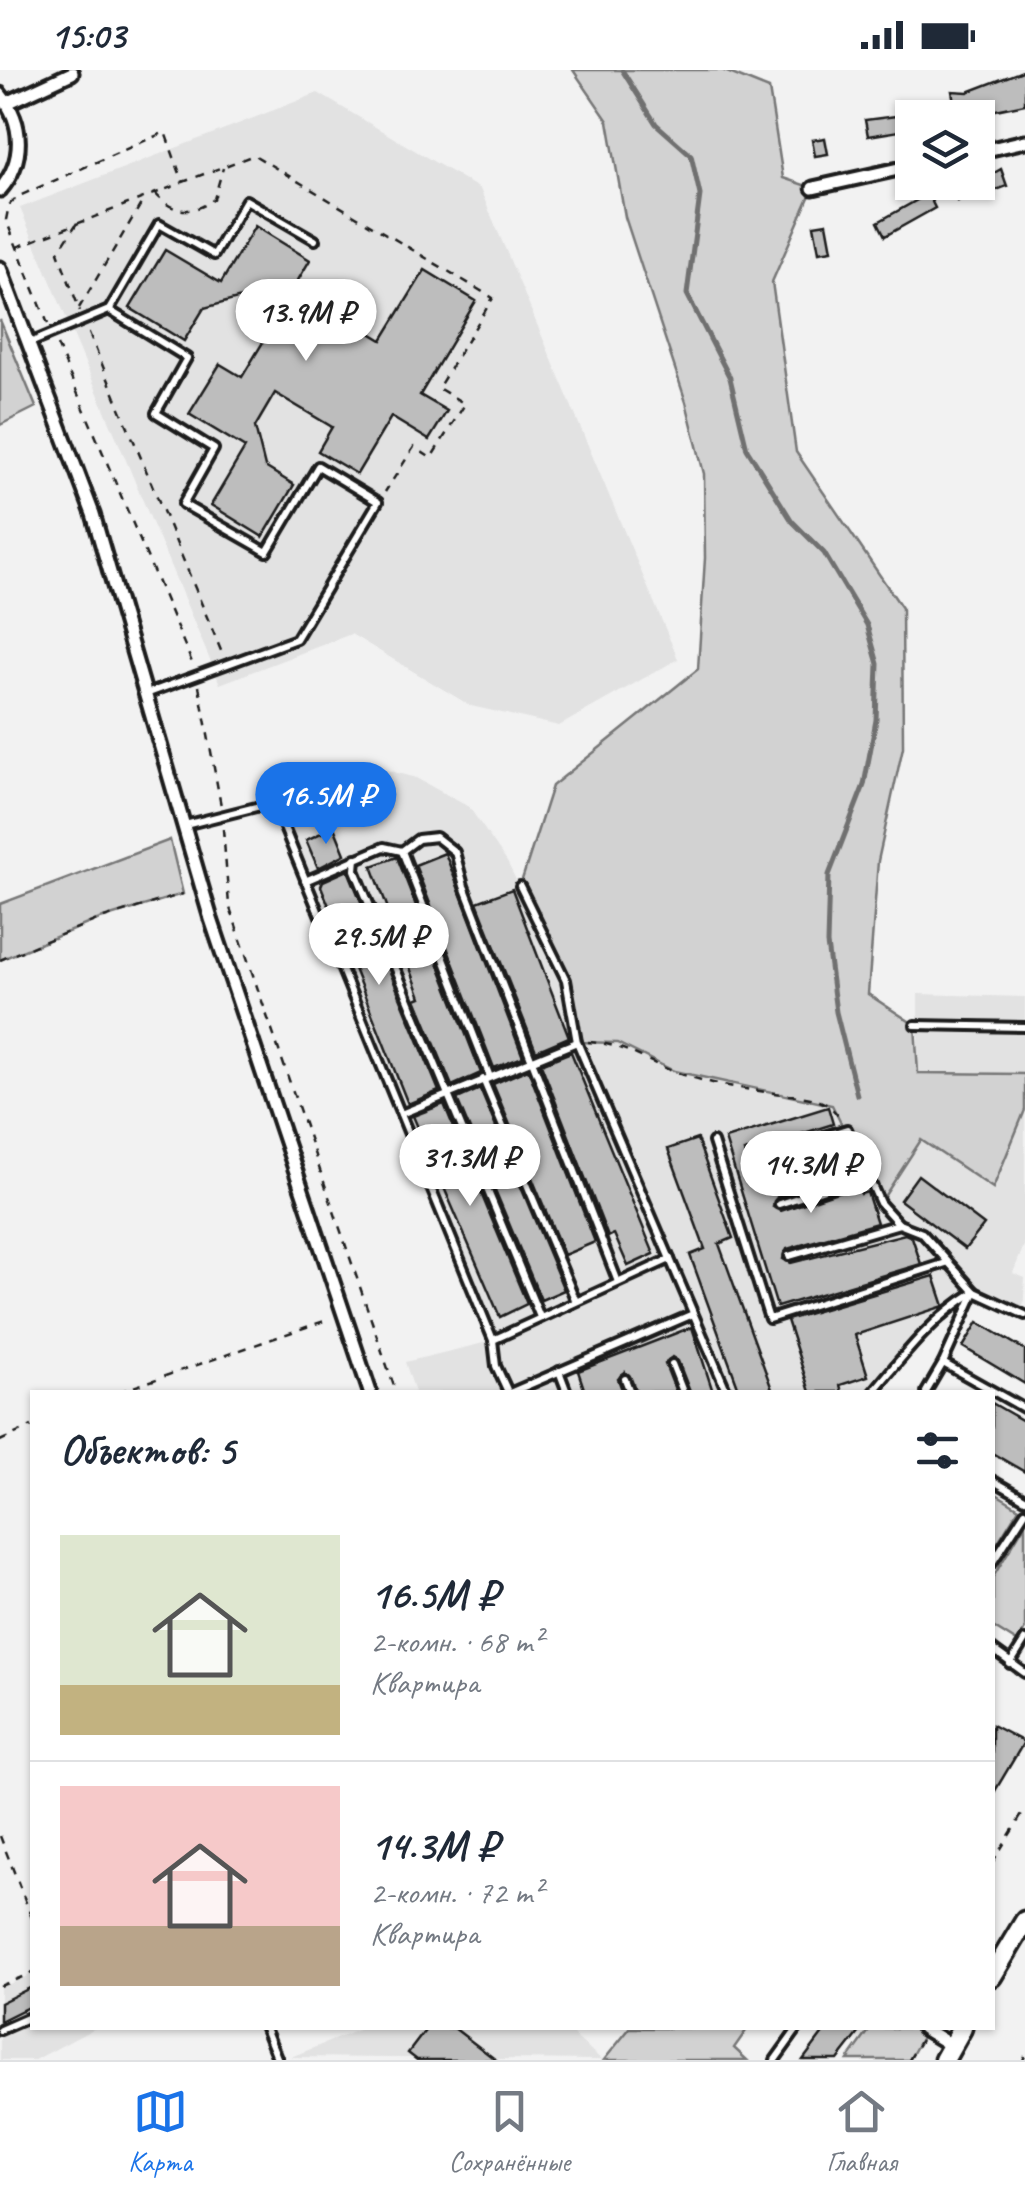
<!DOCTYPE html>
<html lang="ru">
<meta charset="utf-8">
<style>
body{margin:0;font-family:Caveat,sans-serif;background:#f6f6f7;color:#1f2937;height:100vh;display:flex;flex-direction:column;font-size:38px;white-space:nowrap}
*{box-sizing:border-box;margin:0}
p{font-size:32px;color:#747a83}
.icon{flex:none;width:55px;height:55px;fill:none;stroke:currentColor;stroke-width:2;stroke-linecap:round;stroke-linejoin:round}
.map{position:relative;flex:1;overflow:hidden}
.panel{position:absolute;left:30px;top:1320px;width:965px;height:640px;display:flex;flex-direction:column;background:#fff;border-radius:0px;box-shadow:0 2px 8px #0004}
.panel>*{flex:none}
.controls{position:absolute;left:895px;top:30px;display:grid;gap:20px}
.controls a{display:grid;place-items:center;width:100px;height:100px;border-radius:0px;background:#fff;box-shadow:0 2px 8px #0004;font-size:50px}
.price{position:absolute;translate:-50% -85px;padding:0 22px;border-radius:35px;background:#fff;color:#222;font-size:32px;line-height:65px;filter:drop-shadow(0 2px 5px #0008)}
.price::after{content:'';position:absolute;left:50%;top:60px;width:30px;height:22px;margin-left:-15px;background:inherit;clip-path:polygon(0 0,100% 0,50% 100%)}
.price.on{background:#1a73e8;color:#fff}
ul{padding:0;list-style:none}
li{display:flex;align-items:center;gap:30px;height:250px;padding:0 30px}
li+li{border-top:2px solid #e0e1e3}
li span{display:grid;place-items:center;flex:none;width:280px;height:200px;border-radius:0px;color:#555}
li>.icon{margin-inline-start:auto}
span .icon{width:120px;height:120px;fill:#fffc;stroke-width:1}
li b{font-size:42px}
h2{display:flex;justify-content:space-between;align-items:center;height:120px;padding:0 30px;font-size:42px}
.status{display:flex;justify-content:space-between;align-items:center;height:70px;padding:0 50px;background:#fff;direction:ltr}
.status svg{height:28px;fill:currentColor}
.menu{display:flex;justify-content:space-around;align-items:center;height:140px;border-top:2px solid #e0e1e3;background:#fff;font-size:28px;color:#747a83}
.menu a{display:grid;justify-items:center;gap:5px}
.menu .on{color:#1a73e8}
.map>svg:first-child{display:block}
</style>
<div class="status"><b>15:03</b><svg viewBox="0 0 49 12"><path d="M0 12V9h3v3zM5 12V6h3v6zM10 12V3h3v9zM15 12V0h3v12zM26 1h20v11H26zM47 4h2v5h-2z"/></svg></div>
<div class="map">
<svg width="1025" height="1990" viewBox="0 0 1025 1990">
<rect width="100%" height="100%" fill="#f2f2f2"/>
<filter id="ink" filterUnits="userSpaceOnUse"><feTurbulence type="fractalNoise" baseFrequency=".01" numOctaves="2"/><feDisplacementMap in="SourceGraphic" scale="20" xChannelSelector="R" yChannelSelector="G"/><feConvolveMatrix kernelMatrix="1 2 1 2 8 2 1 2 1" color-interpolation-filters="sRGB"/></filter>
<g filter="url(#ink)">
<g fill="#e2e2e2" fill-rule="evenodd">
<polygon points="318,23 480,119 678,589 559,656 471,636 351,564 220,614 20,138"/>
<path d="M353 691 416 708 469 737 507 792 566 910 577 972 617 973 674 1001 832 1035 881 1132 921 1070 993 1118 1025 1040V1173L1013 1203 1025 1208 1023 1244 974 1222 954 1234 873 1322H842L827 1275 854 1310 867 1306 855 1265 943 1237 933 1206 788 1252 810 1322H773L719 1174 733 1167 696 1069 668 1080 705 1179 690 1186 740 1322H713L691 1258 577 1296 585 1322H415L405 1292 492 1271 276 738ZM828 1037 833 1055 744 1082 751 1104 846 1076 854 1103 763 1131 769 1152 867 1122 876 1150 778 1181 785 1201 910 1162 920 1192 777 1237 725 1069ZM918 1105 984 1155 965 1179 900 1130Z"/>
<polygon points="918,924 1025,927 1025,1004 918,1004"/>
<polygon points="32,1904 32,1958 95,1958 35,1990 0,1990 0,1918"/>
<polygon points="363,1958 565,1958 602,1990 291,1987"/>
</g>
<g fill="#d2d2d2" stroke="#777" stroke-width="2.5">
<polygon points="573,0 722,0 769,19 783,108 813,118 772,212 796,382 902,538 903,677 878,791 868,924 915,955 918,1003 1025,1004 1025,1040 993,1118 921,1070 880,1133 832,1035 674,1001 617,973 577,972 566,910 520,816 552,716 698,599 705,488 704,404 686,332 625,147 608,51"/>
<polygon points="0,250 36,337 0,355"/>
<polygon points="170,770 183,824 97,850 0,890 0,834"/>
<polygon points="993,1422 1019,1438 993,1480"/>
<polygon points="1025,1454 1025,1559 1017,1572 993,1557 993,1507"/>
<polygon points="630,1958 748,1958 734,1978 747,1990 604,1990"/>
<polygon points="871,1958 923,1958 926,1960 909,1990 848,1990"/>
</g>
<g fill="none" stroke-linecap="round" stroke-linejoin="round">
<polyline stroke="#707070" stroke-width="5" points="622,0 656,54 691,85 700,125 687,224 730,308 747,379 792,451 824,483 867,555 878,594 876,650 864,715 829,805 827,874 836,942 857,1025"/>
</g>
<g fill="#bdbdbd" stroke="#1c1c1c" stroke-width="2.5">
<polygon points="1025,0 1025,34 957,48 952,21 968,22"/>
<polygon points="912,44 912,59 868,66 865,50"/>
<polygon points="825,68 828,84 815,86 812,70"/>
<polygon points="1001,99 1007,116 986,124 984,119 957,131 948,112 978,112"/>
<polygon points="928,124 935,138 885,166 878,152"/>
<polygon points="827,153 832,180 819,182 814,155"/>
<polygon points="255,156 310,190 294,217 382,270 425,200 476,231 420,325 447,341 429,370 391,347 357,404 318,381 332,357 275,323 255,357 265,397 294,415 263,467 211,435 245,378 189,344 220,294 242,307 277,249 241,228 204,238 184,271 130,238 165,180 221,213"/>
<polygon points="334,757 345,784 318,798 306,770"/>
<polygon points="445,783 523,987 494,998 415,795"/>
<polygon points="397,787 481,1003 452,1016 416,929 421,927 372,796"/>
<polygon points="348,800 439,1021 408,1034 321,816 323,811"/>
<polygon points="512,819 569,967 536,981 477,832"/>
<polygon points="571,982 654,1184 628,1196 614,1164 608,1167 541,994"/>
<polygon points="528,999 595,1172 564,1185 493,1014"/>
<polygon points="480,1019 564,1220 541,1230 457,1029"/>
<polygon points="444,1034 527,1234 500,1247 413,1046"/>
<polygon points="828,1037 833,1054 744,1082 751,1104 846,1075 854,1102 777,1127 773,1137 781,1141 858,1115 861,1124 867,1122 877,1153 787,1179 783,1189 791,1193 905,1164 912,1167 921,1194 777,1237 725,1069"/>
<polygon points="697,1069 733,1168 719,1174 773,1322 740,1322 690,1185 705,1179 668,1079"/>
<polygon points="918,1105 984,1155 965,1179 900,1130"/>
<polygon points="934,1206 944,1236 855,1265 868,1306 840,1315 842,1322 810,1322 787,1250"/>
<polygon points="978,1252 1025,1280 1025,1314 963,1277"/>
<polygon points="692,1257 713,1322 690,1322 678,1291 672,1287 665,1294 676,1322 637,1322 625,1302 618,1309 623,1322 585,1322 578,1301"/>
<polygon points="992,1333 1025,1352 1025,1402 992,1383"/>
<polygon points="992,1655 1024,1672 992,1726"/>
<polygon points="32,1917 32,1935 0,1951 0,1933"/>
<polygon points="427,1958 454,1958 496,1990 417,1990 408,1983"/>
<polygon points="827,1958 863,1958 838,1990 803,1990"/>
</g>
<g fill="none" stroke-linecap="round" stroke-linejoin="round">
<g stroke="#1c1c1c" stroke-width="14">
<g id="lane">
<polyline points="109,240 187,288 156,343 214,379 183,434 267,482 318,396 378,432 296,569 146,624"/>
<polyline points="30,273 109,240 159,154 214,185 246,130 315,170"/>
<polyline points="185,755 260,736 276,738 493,1270 496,1296 508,1322"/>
<polyline points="402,781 490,1007"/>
<polyline points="356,788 355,800 540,1247"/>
<polyline points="305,811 384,777 402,781 418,769 436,767 455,782 464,816 618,1212"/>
<polyline points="520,816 566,910 577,972 727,1322"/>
<polyline points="915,955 1025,957"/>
<polyline points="483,1009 575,1229"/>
<polyline points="401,1044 577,972"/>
<polyline points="713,1072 769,1249 946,1193"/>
<polyline points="759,1086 847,1059 880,1133 899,1154 922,1163 975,1222 1025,1245"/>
<polyline points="779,1134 867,1105"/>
<polyline points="789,1186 899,1154"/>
<polyline points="975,1222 943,1293 1025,1339"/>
<polyline points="493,1270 670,1189"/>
<polyline points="672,1294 683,1322"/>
<polyline points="559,1301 567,1322"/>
<polyline points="625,1309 630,1322"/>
<polyline points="512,1322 693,1244"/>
<path d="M873 1322C903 1286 932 1248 973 1223"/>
<polyline points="926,1322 943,1293"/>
<polyline points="992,1410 1025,1429"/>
<polyline points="992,1493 1025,1442"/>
<polyline points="992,1579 1025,1603"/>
<polyline points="1010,1594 1025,1570"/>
<polyline points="265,1958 278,1990"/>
<polyline points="0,1960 32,1946"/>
<polyline points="775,1990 798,1958"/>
</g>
</g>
<g stroke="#1c1c1c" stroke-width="19">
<g id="street">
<path d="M0 24C24 53 25 91 0 120"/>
<polyline points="7,33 72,3"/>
<polyline points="978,82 1025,71"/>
<polyline points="813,118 912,96"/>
<polyline points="0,198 93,444 211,849 370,1322"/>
<polyline points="923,1958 952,1976"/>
</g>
</g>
<g stroke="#1c1c1c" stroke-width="25">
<g id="secondary">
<polyline points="992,1906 1025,1851"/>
<polyline points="944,1990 962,1958"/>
</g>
</g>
<g stroke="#1c1c1c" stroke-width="2.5" stroke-dasharray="8 8" stroke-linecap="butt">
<path d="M155 123C172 144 193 145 214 129L223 98"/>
<polyline points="77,153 58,182 80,241"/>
<polyline points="17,177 182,113"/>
<polyline points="79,238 144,129"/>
<polyline points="48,254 6,150 9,135 17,127 165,62 183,112 254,85 493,228 438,318 465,334 431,388 414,377 385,422"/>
<polyline points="89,263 222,583"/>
<polyline points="57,275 193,595"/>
<polyline points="199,616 221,736"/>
<polyline points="223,759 229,835 396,1322"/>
<polyline points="0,890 97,850 183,824"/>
<path d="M588 972C626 974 641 990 675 1002 711 1015 750 1020 789 1025 812 1027 829 1030 841 1050"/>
<polyline points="119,1322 324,1251"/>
<polyline points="0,1371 32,1356"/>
<polyline points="0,1766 32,1848"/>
<polyline points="992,1793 1025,1740"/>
<polyline points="0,1916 32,1903"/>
<polyline points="909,1990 921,1970"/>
<polyline points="1023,1990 1025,1986"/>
</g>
<use href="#lane" stroke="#fff" stroke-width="6"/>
<use href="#street" stroke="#fff" stroke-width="11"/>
<use href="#secondary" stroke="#fff" stroke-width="18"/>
</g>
</g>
</svg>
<div class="controls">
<a><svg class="icon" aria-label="layers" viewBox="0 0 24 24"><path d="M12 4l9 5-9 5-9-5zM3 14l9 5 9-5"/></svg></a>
</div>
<b class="price" style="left:306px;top:294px">13.9M ₽</b>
<b class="price on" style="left:326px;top:777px">16.5M ₽</b>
<b class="price" style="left:379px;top:918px">29.5M ₽</b>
<b class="price" style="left:470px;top:1139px">31.3M ₽</b>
<b class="price" style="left:811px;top:1146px">14.3M ₽</b>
<section class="panel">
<h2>Объектов: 5<svg class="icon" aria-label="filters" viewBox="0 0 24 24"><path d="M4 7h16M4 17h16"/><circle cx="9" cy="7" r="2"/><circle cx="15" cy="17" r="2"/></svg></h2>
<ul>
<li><span style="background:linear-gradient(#dfe7d0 75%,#c2b280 0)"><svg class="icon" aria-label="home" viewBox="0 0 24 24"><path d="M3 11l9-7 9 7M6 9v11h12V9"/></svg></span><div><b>16.5M ₽</b><p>2-комн. · 68 m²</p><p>Квартира</p></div></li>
<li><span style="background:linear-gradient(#f6c9c9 70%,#b9a48a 0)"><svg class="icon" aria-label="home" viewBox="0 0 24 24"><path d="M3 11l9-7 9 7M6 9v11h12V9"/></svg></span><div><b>14.3M ₽</b><p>2-комн. · 72 m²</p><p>Квартира</p></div></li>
</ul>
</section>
</div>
<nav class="menu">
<a class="on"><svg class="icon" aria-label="map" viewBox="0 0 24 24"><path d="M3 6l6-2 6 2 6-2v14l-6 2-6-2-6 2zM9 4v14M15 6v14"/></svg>Карта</a>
<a><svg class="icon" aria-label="saved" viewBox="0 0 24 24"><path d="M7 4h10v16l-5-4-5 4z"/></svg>Сохранённые</a>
<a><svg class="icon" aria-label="home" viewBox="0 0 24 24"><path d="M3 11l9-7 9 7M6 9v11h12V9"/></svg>Главная</a>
</nav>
